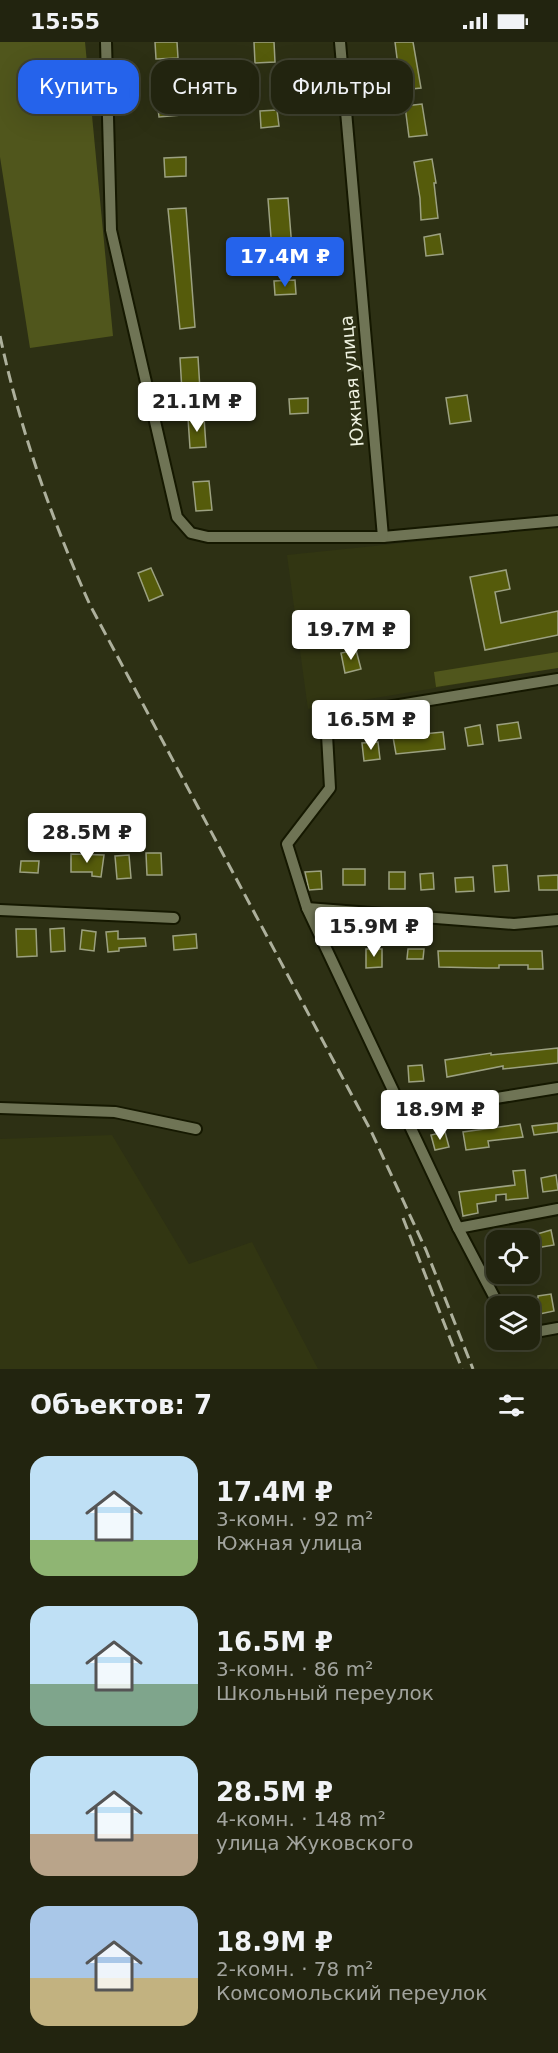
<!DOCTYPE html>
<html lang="ru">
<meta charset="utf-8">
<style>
body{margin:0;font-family:"DejaVu Sans",sans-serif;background:#2e301d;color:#f1f3f6;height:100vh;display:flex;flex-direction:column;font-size:22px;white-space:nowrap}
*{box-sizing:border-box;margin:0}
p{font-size:20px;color:#a2a49e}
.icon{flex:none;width:33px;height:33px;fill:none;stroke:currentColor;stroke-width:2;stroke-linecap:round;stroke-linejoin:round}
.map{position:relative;height:1327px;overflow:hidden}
.details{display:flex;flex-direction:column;background:#22240f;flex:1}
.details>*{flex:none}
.guide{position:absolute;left:18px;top:18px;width:522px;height:54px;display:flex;gap:12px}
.fabs{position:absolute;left:486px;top:1188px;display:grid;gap:12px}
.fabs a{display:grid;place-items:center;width:54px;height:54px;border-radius:12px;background:#22240f;box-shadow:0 6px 24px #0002,0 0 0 2px #3f412f;font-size:30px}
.price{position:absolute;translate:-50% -51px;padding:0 14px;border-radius:6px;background:#fff;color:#222;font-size:20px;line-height:39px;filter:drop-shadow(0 2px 3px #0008)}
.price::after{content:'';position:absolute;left:50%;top:36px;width:18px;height:14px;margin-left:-9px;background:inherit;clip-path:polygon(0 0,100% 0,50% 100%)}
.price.current{background:#2563eb;color:#fff}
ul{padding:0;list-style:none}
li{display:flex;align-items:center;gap:18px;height:150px;padding:0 30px}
li span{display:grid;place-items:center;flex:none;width:168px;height:120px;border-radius:18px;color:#555}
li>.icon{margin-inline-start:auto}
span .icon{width:72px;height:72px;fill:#fffc;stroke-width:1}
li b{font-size:26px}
h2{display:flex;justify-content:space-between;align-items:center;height:72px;padding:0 30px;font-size:26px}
.tag{padding:0 21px;border-radius:18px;background:#22240f;box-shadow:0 6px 24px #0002,0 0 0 2px #3f412f;font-size:21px;line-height:54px}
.tag.current{background:#2563eb;color:#fff}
.status{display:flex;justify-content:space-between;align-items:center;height:42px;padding:0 30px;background:#22240f;direction:ltr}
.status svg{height:16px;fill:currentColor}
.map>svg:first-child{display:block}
</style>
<div class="status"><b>15:55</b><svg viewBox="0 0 49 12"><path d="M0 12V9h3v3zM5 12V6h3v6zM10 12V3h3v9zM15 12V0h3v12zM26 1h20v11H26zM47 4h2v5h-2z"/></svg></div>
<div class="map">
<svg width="558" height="1327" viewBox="0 0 558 1327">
<rect width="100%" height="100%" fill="#2d3014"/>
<g fill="#323612">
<polygon points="558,485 558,626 308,667 287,513"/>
<polygon points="112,1093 189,1222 252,1200 318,1327 0,1327 0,1097"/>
</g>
<g fill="#50561c">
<polygon points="0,0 85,0 113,294 30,306 0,115"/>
<polygon points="558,610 558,626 436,645 434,630"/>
</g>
<g fill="#555b0b" stroke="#9ca181" stroke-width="1.5">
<polygon points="155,0 177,0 178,16 156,17"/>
<polygon points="254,0 274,0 275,20 255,21"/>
<polygon points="395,0 413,0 421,46 401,48"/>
<polygon points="179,55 181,73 159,75 157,57"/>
<polygon points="422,62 427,93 409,95 405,64"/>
<polygon points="277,68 279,84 261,86 260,69"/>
<polygon points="186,115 186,134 165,135 164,116"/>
<polygon points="432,117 436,141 434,141 438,176 421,178 420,156 414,120"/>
<polygon points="288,156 293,219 273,221 268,157"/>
<polygon points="186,166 195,285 180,287 168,167"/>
<polygon points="440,192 443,212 426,214 424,195"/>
<polygon points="295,238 296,252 275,253 274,239"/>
<polygon points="198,315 200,348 182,349 180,316"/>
<polygon points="467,353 471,379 450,382 446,356"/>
<polygon points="308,356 308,371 290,372 289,357"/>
<polygon points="204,375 206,405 190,406 188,376"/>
<polygon points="209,439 212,468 196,469 193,440"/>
<polygon points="151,526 163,553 149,559 138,531"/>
<polygon points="506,528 510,547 495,550 501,581 558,569 558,593 485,608 470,535"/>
<polygon points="356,608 361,627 345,631 341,611"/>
<polygon points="518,680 521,696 499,699 497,683"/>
<polygon points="480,683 483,702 468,704 465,686"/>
<polygon points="443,690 445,707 396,712 393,695"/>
<polygon points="378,700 380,717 364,719 362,701"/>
<polygon points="146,811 161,811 162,833 147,833"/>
<polygon points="71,812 104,813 101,835 92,834 92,830 71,830"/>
<polygon points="129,813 131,836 117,837 115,814"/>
<polygon points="21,819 39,819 38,831 20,830"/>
<polygon points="507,823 509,849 495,850 493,824"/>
<rect x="343" y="827" width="22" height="16"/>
<polygon points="321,829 322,847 309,848 305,830"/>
<rect x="389" y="830" width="16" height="17"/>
<polygon points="433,831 434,847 421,848 420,832"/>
<polygon points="558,833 558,848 539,848 538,834"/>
<polygon points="473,835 474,849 456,850 455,836"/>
<polygon points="64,886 65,909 51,910 50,887"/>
<polygon points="16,887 36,887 37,914 17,915"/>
<polygon points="82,888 96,890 94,909 80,907"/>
<polygon points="118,889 118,897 145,896 146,904 119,906 119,909 108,910 106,890"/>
<polygon points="196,892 197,906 174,908 173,894"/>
<polygon points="366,907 382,907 382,925 366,926"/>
<polygon points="408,907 424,907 423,917 407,917"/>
<polygon points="438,909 542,909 543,927 528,927 528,923 499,923 499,926 486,926 439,925"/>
<polygon points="558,1006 558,1021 503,1027 503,1024 447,1035 445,1018 491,1011 491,1013"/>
<polygon points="422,1023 424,1039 409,1040 408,1024"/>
<polygon points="558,1081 558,1090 534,1093 532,1084"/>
<polygon points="520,1082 523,1095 488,1099 489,1105 466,1108 463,1090"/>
<polygon points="445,1090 449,1105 435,1108 431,1093"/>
<polygon points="525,1128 528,1156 506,1158 506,1152 496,1153 496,1159 477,1162 478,1171 463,1174 459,1150 515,1143 513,1129"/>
<polygon points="556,1133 558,1148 543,1150 541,1136"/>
<polygon points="551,1188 554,1203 530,1207 530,1194"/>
<polygon points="551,1252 554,1269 530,1274 530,1259 538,1256 538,1254"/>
</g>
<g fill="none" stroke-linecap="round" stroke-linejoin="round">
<g stroke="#151800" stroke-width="14">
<g id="minor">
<polyline points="106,0 111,188 177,475 191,491 208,495 383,495 558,479"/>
<polyline points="340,0 383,495"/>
<polyline points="307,866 514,882 558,878"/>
<polyline points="0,868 174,876"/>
<polyline points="0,1066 115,1070 196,1087"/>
<polyline points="404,1071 558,1046"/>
<polyline points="458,1186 558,1167"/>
<polyline points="499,1264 458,1186 307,866 287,802 330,746 326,675 558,637"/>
<polyline points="530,1291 558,1286"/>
</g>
</g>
<use href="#minor" stroke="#6f7455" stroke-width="10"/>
<g stroke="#adb09c" stroke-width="3" stroke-dasharray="12 6" stroke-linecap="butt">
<path d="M0 294C20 387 51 476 90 563L371 1089 426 1208 473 1327"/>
<polyline points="403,1176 462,1327"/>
</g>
</g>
<g text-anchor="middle" stroke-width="4.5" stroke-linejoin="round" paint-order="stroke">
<g font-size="18" fill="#eff2e1" stroke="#2d3014">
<text transform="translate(352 339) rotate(-95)" y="6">Южная улица</text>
</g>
</g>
</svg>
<div class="fabs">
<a><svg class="icon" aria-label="locate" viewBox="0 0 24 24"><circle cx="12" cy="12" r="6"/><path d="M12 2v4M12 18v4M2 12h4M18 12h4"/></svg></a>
<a><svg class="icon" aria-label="layers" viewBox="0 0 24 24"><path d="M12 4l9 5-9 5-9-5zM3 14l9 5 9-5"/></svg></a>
</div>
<b class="price current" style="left:285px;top:246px">17.4M ₽</b>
<b class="price" style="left:197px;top:391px">21.1M ₽</b>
<b class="price" style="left:351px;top:619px">19.7M ₽</b>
<b class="price" style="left:371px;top:709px">16.5M ₽</b>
<b class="price" style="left:87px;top:822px">28.5M ₽</b>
<b class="price" style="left:374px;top:916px">15.9M ₽</b>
<b class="price" style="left:440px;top:1099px">18.9M ₽</b>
<div class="guide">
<a class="tag current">Купить</a>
<a class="tag">Снять</a>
<a class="tag">Фильтры</a>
</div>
</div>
<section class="details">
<h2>Объектов: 7<svg class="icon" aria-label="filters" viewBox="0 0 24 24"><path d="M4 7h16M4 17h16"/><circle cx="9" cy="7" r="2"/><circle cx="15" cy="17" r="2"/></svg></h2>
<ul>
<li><span style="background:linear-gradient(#bfe0f5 70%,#8fb573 0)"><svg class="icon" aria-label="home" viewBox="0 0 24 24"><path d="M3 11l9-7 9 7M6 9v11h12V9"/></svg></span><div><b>17.4M ₽</b><p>3-комн. · 92 m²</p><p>Южная улица</p></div></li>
<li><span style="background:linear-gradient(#bfe0f5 65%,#7fa58c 0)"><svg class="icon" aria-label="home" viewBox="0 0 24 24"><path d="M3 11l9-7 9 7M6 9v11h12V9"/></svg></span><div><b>16.5M ₽</b><p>3-комн. · 86 m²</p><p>Школьный переулок</p></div></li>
<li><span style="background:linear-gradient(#bfe0f5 65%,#b9a48a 0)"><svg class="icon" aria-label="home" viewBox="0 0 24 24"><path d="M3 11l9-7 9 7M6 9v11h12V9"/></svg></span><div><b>28.5M ₽</b><p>4-комн. · 148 m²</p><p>улица Жуковского</p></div></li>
<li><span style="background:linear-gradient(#a9c7e8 60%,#c2b280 0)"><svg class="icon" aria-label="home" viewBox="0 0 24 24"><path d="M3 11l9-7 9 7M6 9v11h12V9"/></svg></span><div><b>18.9M ₽</b><p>2-комн. · 78 m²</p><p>Комсомольский переулок</p></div></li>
</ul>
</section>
